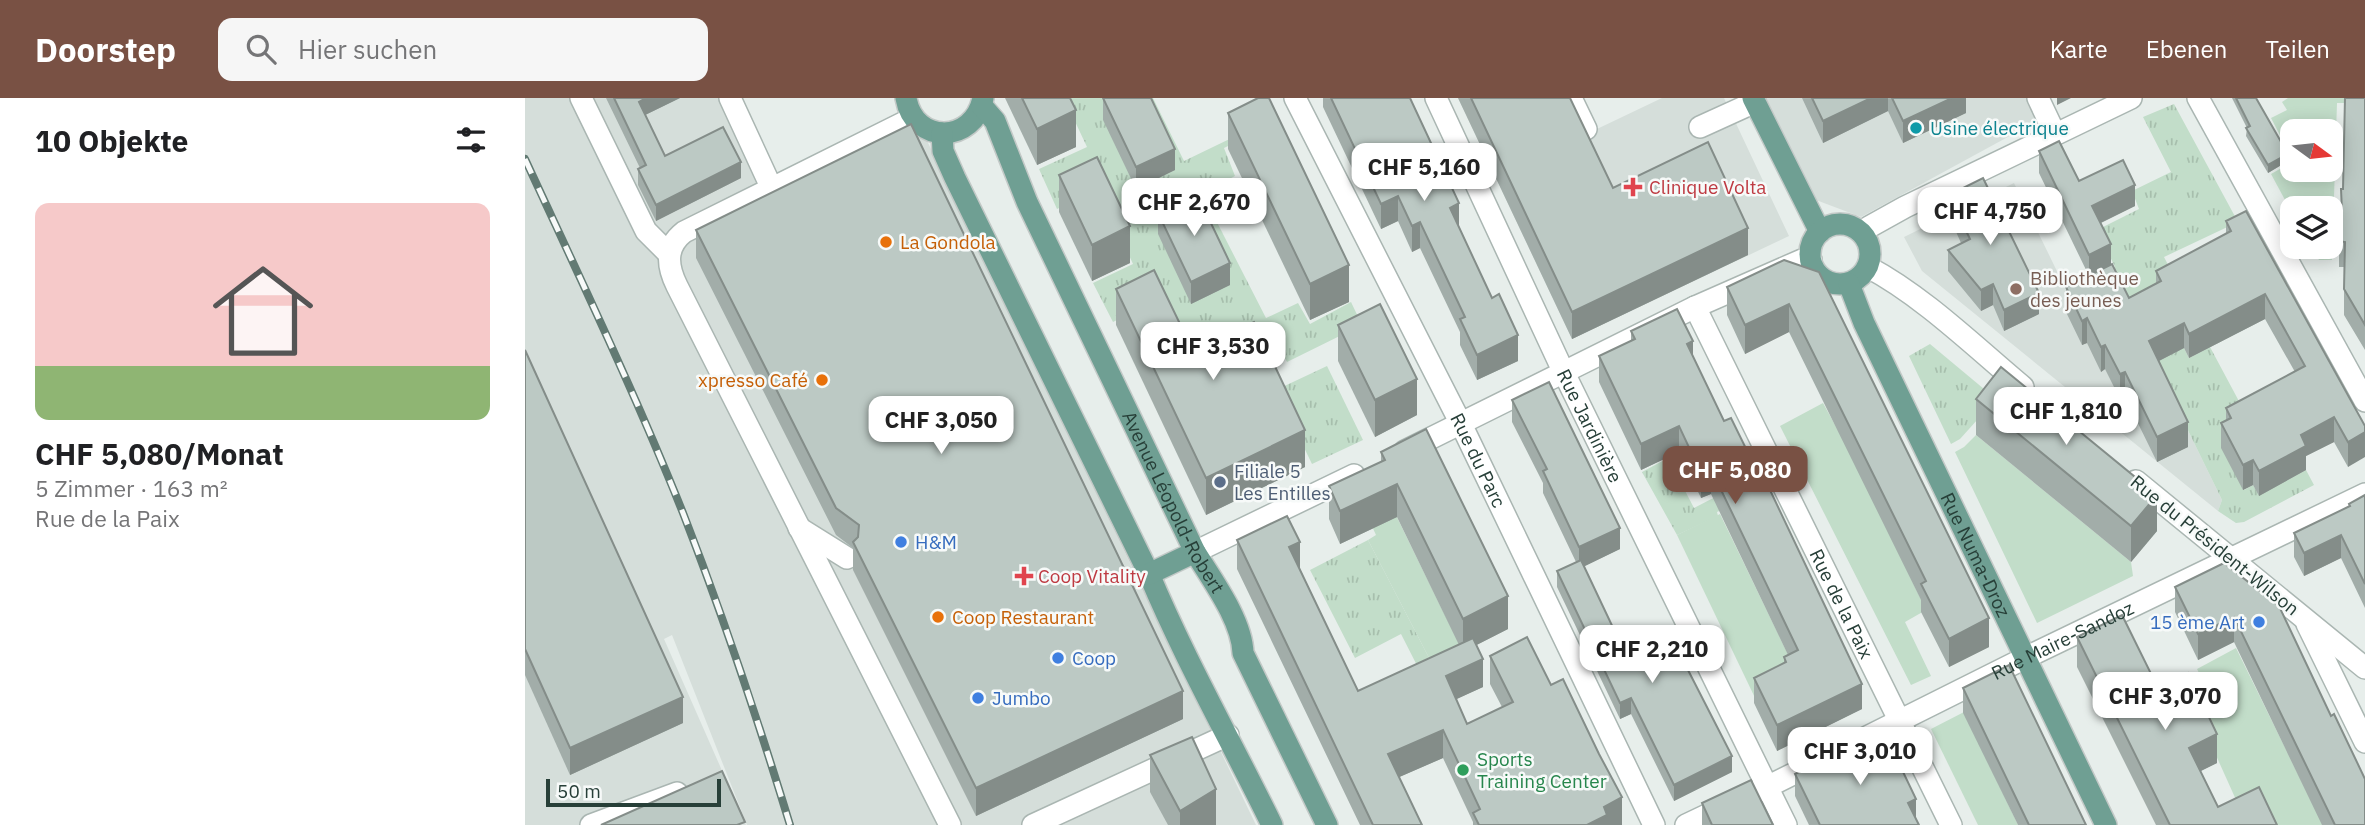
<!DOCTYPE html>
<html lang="de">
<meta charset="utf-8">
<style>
body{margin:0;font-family:"IBM Plex Sans",sans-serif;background:#f6f6f6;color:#202124;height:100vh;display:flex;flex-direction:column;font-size:26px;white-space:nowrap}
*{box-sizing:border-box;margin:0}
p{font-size:23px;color:#757577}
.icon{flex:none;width:38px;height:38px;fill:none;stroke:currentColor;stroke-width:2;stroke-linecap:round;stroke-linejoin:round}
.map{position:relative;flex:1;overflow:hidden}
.sheet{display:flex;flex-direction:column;background:#fff;width:525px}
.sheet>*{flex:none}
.needle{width:46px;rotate:105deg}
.fabs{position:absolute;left:1755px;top:21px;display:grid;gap:14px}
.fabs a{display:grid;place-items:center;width:63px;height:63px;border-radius:14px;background:#fff;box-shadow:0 4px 18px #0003;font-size:35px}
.scale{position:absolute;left:21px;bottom:18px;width:175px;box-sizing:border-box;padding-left:7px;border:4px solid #273f38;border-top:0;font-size:19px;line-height:24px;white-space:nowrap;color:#273f38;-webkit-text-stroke:5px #f7faf9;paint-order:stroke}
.price{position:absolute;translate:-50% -60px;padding:0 16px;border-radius:14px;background:#fff;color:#222;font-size:23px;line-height:46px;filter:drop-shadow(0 2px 4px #0008)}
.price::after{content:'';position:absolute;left:50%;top:42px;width:21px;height:16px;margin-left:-10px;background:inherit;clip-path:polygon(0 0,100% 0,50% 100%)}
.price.selected{background:#795144;color:#fff}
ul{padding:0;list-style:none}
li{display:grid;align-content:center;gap:14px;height:371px;padding:0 35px}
li span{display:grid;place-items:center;height:217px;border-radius:14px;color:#555}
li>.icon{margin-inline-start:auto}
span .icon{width:126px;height:126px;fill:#fffc;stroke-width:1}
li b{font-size:30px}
h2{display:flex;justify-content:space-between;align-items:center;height:84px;padding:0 35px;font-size:30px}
header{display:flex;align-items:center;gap:42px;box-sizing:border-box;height:98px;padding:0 35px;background:#795144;color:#fff}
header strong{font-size:33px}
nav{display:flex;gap:38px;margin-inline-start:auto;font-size:24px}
.search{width:490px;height:63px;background:#f6f6f6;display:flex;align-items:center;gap:18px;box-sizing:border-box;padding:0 24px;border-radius:14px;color:#757577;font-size:26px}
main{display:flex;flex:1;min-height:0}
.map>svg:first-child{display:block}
</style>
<header>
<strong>Doorstep</strong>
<div class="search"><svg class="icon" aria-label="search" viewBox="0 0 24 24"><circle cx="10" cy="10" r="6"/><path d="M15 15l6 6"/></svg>Hier suchen</div>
<nav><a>Karte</a><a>Ebenen</a><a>Teilen</a></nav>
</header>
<main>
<section class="sheet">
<h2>10 Objekte<svg class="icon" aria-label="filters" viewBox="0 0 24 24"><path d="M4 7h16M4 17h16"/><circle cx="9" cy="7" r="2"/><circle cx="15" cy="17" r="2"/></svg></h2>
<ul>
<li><span style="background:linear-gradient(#f6c9c9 75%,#8fb573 0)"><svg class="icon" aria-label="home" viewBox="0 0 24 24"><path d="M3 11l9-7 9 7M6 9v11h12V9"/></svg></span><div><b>CHF 5,080/Monat</b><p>5 Zimmer · 163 m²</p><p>Rue de la Paix</p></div></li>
</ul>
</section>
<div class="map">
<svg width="1840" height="727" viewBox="0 0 1840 727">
<defs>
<pattern id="grass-tufts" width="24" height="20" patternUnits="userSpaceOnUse" patternTransform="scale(1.75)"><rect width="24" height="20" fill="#c2ddc9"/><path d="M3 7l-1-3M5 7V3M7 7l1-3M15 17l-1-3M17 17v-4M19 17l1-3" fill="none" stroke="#a7bfad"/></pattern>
</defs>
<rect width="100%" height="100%" fill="#e7eeeb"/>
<g fill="#d5deda">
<polygon points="0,0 193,0 242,99 393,24 731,727 222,727 147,537 139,541 221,727 0,727"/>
<polygon points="933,0 1032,0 1051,41 1137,0 1199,0 1264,138 1047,241"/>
<polygon points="1241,0 1506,0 1516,21 1336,119 1291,102"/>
<polygon points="1489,85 1547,204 1590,183 1697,402 1693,413 1397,173 1379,139"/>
</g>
<g fill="url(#grass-tufts)">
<polygon points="539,0 628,0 659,63 748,20 750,25 699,50 710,78 677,95 741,220 773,205 785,226 826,204 837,227 762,264 753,247 670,286 630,203 588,224 568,185 608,166 574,92 532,111 514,71 562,49"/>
<polygon points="1649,6 1713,124 1639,159 1653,186 1659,250 1664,260 1685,249 1724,322 1719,392 1728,387 1734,397 1781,372 1789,387 1719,424 1711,425 1693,413 1697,402 1590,183 1590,169 1572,132 1614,111 1607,93 1646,74 1618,19"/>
<polygon points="1405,246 1471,301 1435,341 1426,346 1384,258"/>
<polygon points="802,268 838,342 787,366 751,292"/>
<polygon points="1143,360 1169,410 1223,382 1231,397 1192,414 1193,418 1152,437 1117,374"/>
<polygon points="843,442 916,583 903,589 876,536 830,560 785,472"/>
</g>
<g fill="#c2ddc9">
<polygon points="1763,0 1840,0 1840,5 1812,5 1807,162 1794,162 1786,149 1806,149 1806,110 1768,110 1767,115 1746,76 1767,64 1768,72 1806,72 1806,33 1768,33 1767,60 1746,20 1762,12 1757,4"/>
<polygon points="1298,305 1327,358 1401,512 1380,524 1406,578 1386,587 1255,328"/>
<polygon points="1451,337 1606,464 1608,478 1512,525 1430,354 1439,349"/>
<polygon points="859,393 938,554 916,583 843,442 851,437 836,404"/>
<polygon points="1195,416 1273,577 1232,604 1152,437"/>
<polygon points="1711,550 1798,727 1738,727 1721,724 1676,624 1694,615 1672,571"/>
<polygon points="1439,614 1493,727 1453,727 1406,631"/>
</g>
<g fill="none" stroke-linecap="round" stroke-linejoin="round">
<g stroke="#aab6b2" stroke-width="24">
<g id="minor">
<polyline points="56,0 121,133 144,156"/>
<polyline points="205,0 247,91"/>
<path id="s1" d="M770 0 936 326 1129 727"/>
<path id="s2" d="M911 0 1039 275 1261 727"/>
<polyline points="1046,0 1061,31"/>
<polyline points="1513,0 1530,36"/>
<polyline points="1673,0 1840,303"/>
<path d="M388 20 159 134C140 149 142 168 152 188L425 727"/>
<polyline points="1175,29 1230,4"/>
<polyline points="1338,136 1344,129 1380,109 1606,0"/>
<path d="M1343 169C1398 198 1450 249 1498 289"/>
<path id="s3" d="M1170 209 1426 727"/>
<polyline points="880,353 1170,209 1277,162 1286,162"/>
<polyline points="1611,383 1840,570"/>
<polyline points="274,430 322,460"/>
<polyline points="670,454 829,377"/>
<polyline points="1782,526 1840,644"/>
<path id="s4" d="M1232 694 1500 560 1840 396"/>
<polyline points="66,727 152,695"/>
<polyline points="508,727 703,637"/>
<polyline points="1161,727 1203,707"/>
</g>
</g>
<g stroke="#c3c9c7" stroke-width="24">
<g id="major">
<path d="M381 0C389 47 449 46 458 0"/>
<polyline points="1228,0 1295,134"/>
<path id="s5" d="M457 8 470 23 502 104 670 454C687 482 717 522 718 555L802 727"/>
<path d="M417 35 418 53 430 80 624 476C660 562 706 643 747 727"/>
<circle cx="1315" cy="156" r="30"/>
<path id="s6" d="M1324 186 1339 225 1581 727"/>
<polyline points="624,476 670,454"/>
</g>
</g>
<use href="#minor" stroke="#fff" stroke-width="21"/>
<use href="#major" stroke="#6f9f93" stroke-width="21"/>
<g stroke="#627a73" stroke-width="8">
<path id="rail" d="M0 61C54 178 110 295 158 415 198 518 233 622 265 727"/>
</g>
<use href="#rail" stroke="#f7faf9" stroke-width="5" stroke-dasharray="16" stroke-linecap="butt"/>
</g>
<g fill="#a2ada9">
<polygon points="81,0 155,0 120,17 140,58 216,80 131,123 113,87 113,71 115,70"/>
<polygon points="480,0 545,0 551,49 512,67"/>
<polygon points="578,0 650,72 611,91 578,22"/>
<polygon points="798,0 885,0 934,128 993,263 952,282 935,247 935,234 895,150 887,154 873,123 856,131 798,9"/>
<polygon points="933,0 1045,0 1088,90 1223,157 1047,241"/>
<polygon points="1277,0 1441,0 1441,15 1378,45 1363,13 1298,45"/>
<polygon points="1707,0 1731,0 1763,63 1743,75 1721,38 1722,30"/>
<polygon points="1840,0 1840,252 1819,217 1819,169 1814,169 1814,114 1816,114 1818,91"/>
<polygon points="703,15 824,204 785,222 703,51"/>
<polygon points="1514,53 1554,83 1610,108 1576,125 1586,167 1604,200 1631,185 1631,173 1701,136 1701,123 1840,328 1823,369 1809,344 1781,358 1781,372 1734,398 1728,387 1718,392 1696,350 1696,325 1701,322 1701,310 1770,274 1740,221 1664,260 1659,250 1634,263 1663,349 1632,364 1600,299 1595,301 1580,271 1576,274 1562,245 1557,247 1541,214 1541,189 1564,178 1514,75"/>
<polygon points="534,77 605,165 567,183 534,114"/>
<polygon points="1424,97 1514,216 1479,233 1468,207 1456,213 1423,173 1423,152 1436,145 1424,118"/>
<polygon points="633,115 705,187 666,206 633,136"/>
<polygon points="171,132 658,621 451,718 328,472 328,450 311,437 171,160"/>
<polygon points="1259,162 1464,549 1424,569 1396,514 1396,502 1264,234 1220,256 1202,217 1202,189"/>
<polygon points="591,191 668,253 780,369 681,417 591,227"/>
<polygon points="813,227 892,317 850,339 813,263"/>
<polygon points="1106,233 1168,258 1337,611 1252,653 1229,605 1229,580 1259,566 1259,559 1263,557 1186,396 1176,400 1154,354 1116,372 1074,284 1074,258 1106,243"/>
<polygon points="0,252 158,625 45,677 0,577"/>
<polygon points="1451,301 1632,433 1606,464 1451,337"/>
<polygon points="987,302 1095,451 1059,468 1099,553 1166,577 1207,674 1149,703 1106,616 1095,621 1032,489 1032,473 1051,464 1018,395 1018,385 987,324"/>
<polygon points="856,354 983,531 951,547 958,589 931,601 942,626 977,609 965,586 965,558 1097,727 948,727 948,724 918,660 874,679 897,727 835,727 712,471 712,442 775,471 833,593 934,547 872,419 815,446 804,421 804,388 856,364"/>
<polygon points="1840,397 1840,510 1816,460 1779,478 1769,459 1769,435 1824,409 1824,406"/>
<polygon points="1699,465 1840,727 1797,727 1709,544 1673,562 1650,514 1650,489"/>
<polygon points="1552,539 1633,590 1692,665 1675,673 1693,709 1752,727 1631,727 1552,569"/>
<polygon points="1438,590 1561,727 1493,727 1438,615"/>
<polygon points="625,657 691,727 643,727 625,694"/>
<polygon points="1270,676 1391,721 1394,727 1284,727 1270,698"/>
<polygon points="1177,705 1248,727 1177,727"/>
</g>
<g fill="#848d89">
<polygon points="121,0 155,0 114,20 114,4"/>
<polygon points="1346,0 1363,0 1363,13 1298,45 1298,23"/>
<polygon points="1427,0 1441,0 1441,15 1378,45 1378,23"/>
<polygon points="1532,0 1546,0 1532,7"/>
<polygon points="551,12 551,49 512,67 512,31"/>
<polygon points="650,51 650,72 611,91 611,69"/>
<polygon points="1763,56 1763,63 1743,75 1743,67"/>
<polygon points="216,64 216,80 131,123 131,107"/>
<polygon points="1610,87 1610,108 1567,129 1567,108"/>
<polygon points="873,98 873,123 856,131 856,106"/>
<polygon points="934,105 934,131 925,110"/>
<polygon points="895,124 895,150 887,154 887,128"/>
<polygon points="605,128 605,165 567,183 567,147"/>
<polygon points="1223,130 1223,157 1047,241 1047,214"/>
<polygon points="1586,146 1586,168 1564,178 1564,157"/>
<polygon points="705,165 705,187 666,206 666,184"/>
<polygon points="824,167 824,204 785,222 785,186"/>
<polygon points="1468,186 1468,207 1456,213 1456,192"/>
<polygon points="1514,195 1514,216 1479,233 1479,212"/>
<polygon points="1740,196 1740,221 1664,260 1664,236"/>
<polygon points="1264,206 1264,234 1220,256 1220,227"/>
<polygon points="1562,220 1562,245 1557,247 1557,223"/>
<polygon points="1659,225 1659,250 1624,268 1624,243"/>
<polygon points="993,237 993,263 952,282 952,257"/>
<polygon points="1168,243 1168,268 1162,246"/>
<polygon points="1580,247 1580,271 1576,274 1576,249"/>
<polygon points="1600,274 1600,299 1595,301 1595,276"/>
<polygon points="892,281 892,317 850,339 850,302"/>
<polygon points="1809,319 1809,344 1781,358 1781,372 1734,398 1734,373 1776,337"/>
<polygon points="1663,324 1663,349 1632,364 1632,339"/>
<polygon points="1154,328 1154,354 1116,372 1116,346"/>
<polygon points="780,332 780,369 681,417 681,380"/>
<polygon points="1840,334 1840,359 1823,369 1823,344"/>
<polygon points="1728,362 1728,387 1718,392 1718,367"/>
<polygon points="1186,371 1186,396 1176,400 1176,375"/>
<polygon points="872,386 872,419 815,446 815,413"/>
<polygon points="1632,397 1632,433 1606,464 1606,428"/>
<polygon points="1095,430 1095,451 1054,471 1054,449"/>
<polygon points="1816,437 1816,460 1779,478 1779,455"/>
<polygon points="775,444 775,472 764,449"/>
<polygon points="983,498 983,531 938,554 938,521"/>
<polygon points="1709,519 1709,544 1673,562 1673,536"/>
<polygon points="1464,520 1464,549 1424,569 1424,541"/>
<polygon points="958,561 958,589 921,606 921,578"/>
<polygon points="1337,586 1337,611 1252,653 1252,627"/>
<polygon points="658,593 658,621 451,718 451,690"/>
<polygon points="158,599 158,625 45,677 45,650"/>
<polygon points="1106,600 1106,616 1095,621 1095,605"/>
<polygon points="918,632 918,660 863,684 863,656"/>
<polygon points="1692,636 1692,665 1664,679 1664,650"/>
<polygon points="1207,658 1207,674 1149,703 1149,687"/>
<polygon points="691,691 691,727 655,727 655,713"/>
<polygon points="1097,699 1097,727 1062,727 1079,709"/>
<polygon points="1391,701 1391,724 1383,705"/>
</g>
<g fill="#bcc9c4" stroke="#848d89" stroke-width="2">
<polygon points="89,0 121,0 114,4 140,58 198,29 216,64 131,107 113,71 121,67"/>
<polygon points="497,0 545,0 551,12 512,31"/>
<polygon points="578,0 626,0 650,51 611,69"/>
<polygon points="733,0 744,0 824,167 785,186 703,15"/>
<polygon points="806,0 885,0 934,105 925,110 967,200 974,196 993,237 952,257 935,221 940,219 895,124 887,128 873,98 856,106"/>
<polygon points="946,0 1045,0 1088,90 1183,44 1223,130 1047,214"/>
<polygon points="1287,0 1346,0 1298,23"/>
<polygon points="1367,0 1427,0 1378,23"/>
<polygon points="1711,0 1731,0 1763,56 1743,67 1721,30 1725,28"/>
<polygon points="1820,0 1840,0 1840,227 1819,191 1820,144 1814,143 1814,114 1817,114 1816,91 1818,91"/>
<polygon points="386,26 658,593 451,690 328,444 333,439 334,427 311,410 171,132"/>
<polygon points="1534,43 1554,83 1598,62 1610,87 1567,108 1586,146 1564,157 1514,53"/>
<polygon points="572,59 605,128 567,147 534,77"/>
<polygon points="1458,80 1514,195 1479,212 1468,186 1456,192 1423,152 1445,141 1424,97"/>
<polygon points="672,96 705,165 666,184 633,115"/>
<polygon points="1721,113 1840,328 1840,334 1823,344 1809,319 1776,337 1781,348 1734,373 1728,362 1718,367 1696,325 1706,320 1701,310 1780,268 1740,196 1664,236 1659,225 1624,243 1663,324 1632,339 1600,274 1595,276 1580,247 1576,249 1562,220 1557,223 1541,189 1587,166 1604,200 1636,183 1631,173 1706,133 1701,123"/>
<polygon points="1259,162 1294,174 1464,520 1424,541 1396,486 1401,483 1264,206 1220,227 1202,189"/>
<polygon points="629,172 668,253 729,224 780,332 681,380 591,191"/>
<polygon points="855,206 892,281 850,302 813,227"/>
<polygon points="1152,211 1168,243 1162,246 1199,323 1206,320 1232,373 1235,371 1337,586 1252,627 1229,580 1261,564 1259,559 1273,552 1186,371 1176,375 1154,328 1116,346 1074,258 1110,241 1106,233"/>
<polygon points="0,252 158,599 45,650 0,551"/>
<polygon points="1476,269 1632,397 1606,428 1451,301"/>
<polygon points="1024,284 1095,430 1054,449 1018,373 1022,371 987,302"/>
<polygon points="901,331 983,498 938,521 872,386 815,413 804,388 860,362 856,354"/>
<polygon points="1840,397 1840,486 1816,437 1779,455 1769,435 1825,408 1824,406"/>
<polygon points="762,418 775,444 764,449 833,593 948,540 958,561 921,578 942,626 988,604 965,558 1002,539 1026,587 1038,581 1074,656 1097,699 1079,709 1082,717 1062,727 954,727 948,715 955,711 918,632 863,656 897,727 848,727 712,442"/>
<polygon points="1056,462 1099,553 1146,530 1166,571 1163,572 1207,658 1149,687 1106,600 1095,605 1032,473"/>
<polygon points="1699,465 1754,508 1806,618 1809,616 1840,681 1840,727 1810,727 1709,519 1673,536 1650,489"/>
<polygon points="1597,517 1633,590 1663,575 1692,636 1664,650 1693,709 1734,689 1752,727 1645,727 1552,539"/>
<polygon points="1484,567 1561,727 1504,727 1438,590"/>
<polygon points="1358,632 1391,701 1383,705 1394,727 1295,727 1270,676"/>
<polygon points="667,639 691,691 655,713 625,657"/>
<polygon points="197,673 220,724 212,727 76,727"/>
<polygon points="1226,682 1248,727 1187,727 1177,705"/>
</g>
<circle fill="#0f9aa8" stroke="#f7faf9" stroke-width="2.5" cx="1391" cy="30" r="7"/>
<g fill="#e0444e" stroke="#f7faf9" stroke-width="2.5">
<path d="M1104.5 78.5h7v7h7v7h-7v7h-7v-7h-7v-7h7z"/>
<path d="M495.5 467.5h7v7h7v7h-7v7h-7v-7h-7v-7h7z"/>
</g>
<g fill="#e8710a" stroke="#f7faf9" stroke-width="2.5">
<circle cx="361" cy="144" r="7"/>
<circle cx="297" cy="282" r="7"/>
<circle cx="413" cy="519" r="7"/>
</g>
<circle fill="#8d6e63" stroke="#f7faf9" stroke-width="2.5" cx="1491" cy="191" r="7"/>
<circle fill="#5c6f8a" stroke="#f7faf9" stroke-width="2.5" cx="695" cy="384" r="7"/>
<g fill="#3f7fe0" stroke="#f7faf9" stroke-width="2.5">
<circle cx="376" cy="444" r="7"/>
<circle cx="1734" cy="524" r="7"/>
<circle cx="533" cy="560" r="7"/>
<circle cx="453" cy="600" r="7"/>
</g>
<circle fill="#2e9e5b" stroke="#f7faf9" stroke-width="2.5" cx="938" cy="672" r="7"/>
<g text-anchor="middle" stroke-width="5" stroke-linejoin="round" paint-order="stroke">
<g font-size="19" fill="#0d838f" stroke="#f7faf9" text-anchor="start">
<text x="1405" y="37">Usine électrique</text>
</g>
<g font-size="19" fill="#be3a42" stroke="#f7faf9" text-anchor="start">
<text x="1124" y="96">Clinique Volta</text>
<text x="513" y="485">Coop Vitality</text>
</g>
<g font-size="19" fill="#c56008" stroke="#f7faf9" text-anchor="start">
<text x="375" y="151">La Gondola</text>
<text x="283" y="289" text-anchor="end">xpresso Café</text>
<text x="427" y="526">Coop Restaurant</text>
</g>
<g font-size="19" fill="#785e54" stroke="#f7faf9" text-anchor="start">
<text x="1505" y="187">Bibliothèque<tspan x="1505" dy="22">des jeunes</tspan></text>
</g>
<g font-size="19" fill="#273f38" stroke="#f7faf9">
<text dy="7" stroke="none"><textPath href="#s2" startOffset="362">Rue Jardinière</textPath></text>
<text dy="7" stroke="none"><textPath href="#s1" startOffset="406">Rue du Parc</textPath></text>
<text dy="7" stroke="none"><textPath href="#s5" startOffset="441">Avenue Léopold-Robert</textPath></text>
<text transform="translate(1690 447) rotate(39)" y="7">Rue du Président-Wilson</text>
<text dy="7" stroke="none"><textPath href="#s6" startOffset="299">Rue Numa-Droz</textPath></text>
<text dy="7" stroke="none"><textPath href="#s3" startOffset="331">Rue de la Paix</textPath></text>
<text dy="7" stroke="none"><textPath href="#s4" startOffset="341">Rue Maire-Sandoz</textPath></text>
</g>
<g font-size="19" fill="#4e5e75" stroke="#f7faf9" text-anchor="start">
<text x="709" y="380">Filiale 5<tspan x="709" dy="22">Les Entilles</tspan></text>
</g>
<g font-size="19" fill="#366cbe" stroke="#f7faf9" text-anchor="start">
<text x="390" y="451">H&amp;M</text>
<text x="1720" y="531" text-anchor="end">15 ème Art</text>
<text x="547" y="567">Coop</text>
<text x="467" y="607">Jumbo</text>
</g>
<g font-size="19" fill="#27864d" stroke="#f7faf9" text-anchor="start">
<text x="952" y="668">Sports<tspan x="952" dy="22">Training Center</tspan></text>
</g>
</g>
</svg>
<div class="fabs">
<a><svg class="needle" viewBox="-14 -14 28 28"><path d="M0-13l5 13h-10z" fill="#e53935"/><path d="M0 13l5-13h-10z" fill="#757577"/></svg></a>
<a><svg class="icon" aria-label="layers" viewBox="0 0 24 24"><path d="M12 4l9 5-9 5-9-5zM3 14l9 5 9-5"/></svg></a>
</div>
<div class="scale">50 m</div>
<b class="price" style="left:899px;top:105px">CHF 5,160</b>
<b class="price" style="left:669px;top:140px">CHF 2,670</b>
<b class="price" style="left:1465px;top:149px">CHF 4,750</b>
<b class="price" style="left:688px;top:284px">CHF 3,530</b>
<b class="price" style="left:1541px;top:349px">CHF 1,810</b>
<b class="price" style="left:416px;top:358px">CHF 3,050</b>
<b class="price selected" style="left:1210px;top:408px">CHF 5,080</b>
<b class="price" style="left:1127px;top:587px">CHF 2,210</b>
<b class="price" style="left:1640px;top:634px">CHF 3,070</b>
<b class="price" style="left:1335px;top:689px">CHF 3,010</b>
</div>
</main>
